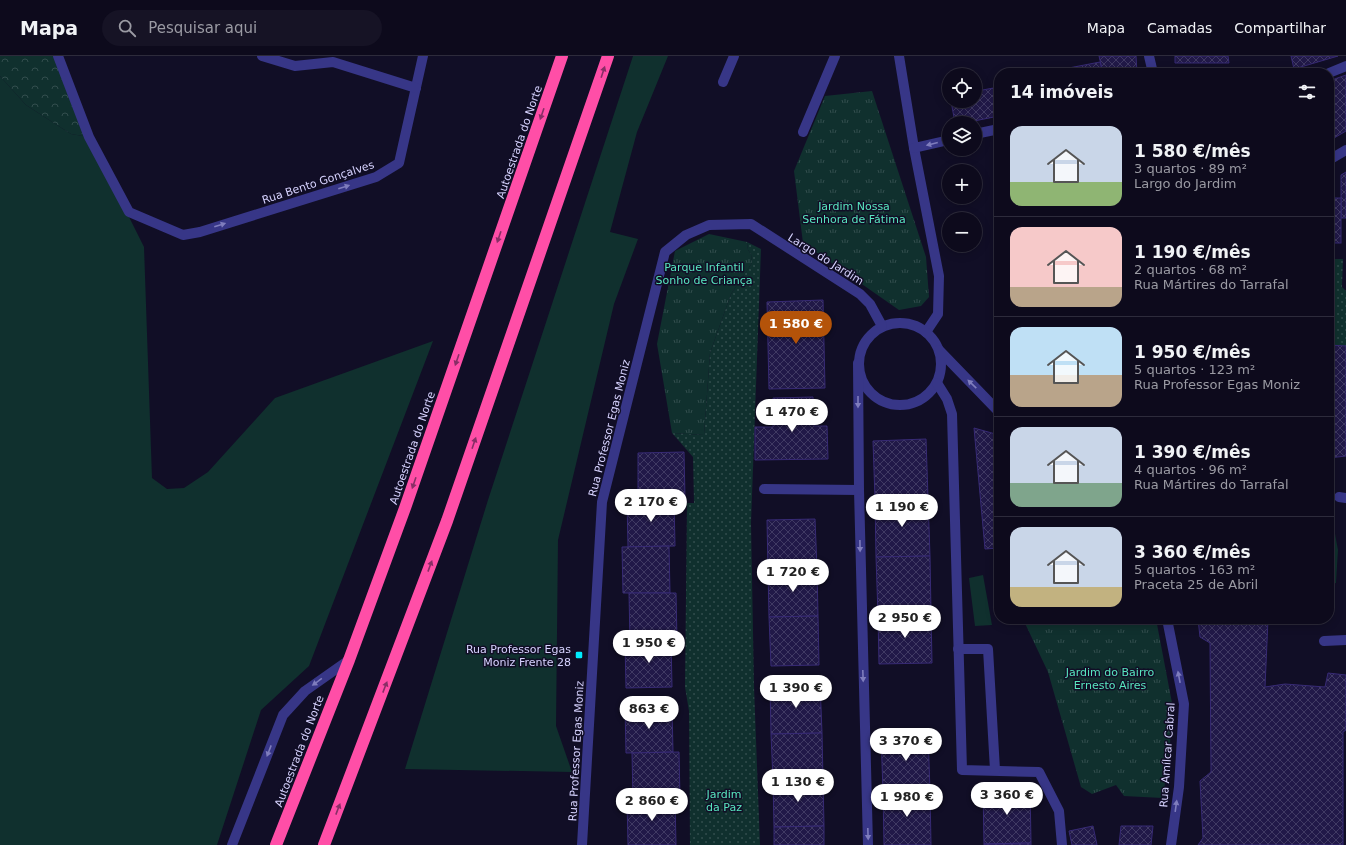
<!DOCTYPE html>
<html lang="pt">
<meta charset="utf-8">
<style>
body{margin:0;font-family:"DejaVu Sans",sans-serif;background:#161325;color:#f1f3f6;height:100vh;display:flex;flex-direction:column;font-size:15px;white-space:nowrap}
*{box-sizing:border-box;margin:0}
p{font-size:13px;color:#9a9aa3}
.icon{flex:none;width:22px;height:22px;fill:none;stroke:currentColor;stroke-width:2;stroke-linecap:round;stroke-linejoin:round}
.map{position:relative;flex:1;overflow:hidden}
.details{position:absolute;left:994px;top:12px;width:340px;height:556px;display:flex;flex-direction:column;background:#0d0a1c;border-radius:16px;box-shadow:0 2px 10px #0003,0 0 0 1px #2d2b3b}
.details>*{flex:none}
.fabs{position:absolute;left:942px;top:12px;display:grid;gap:8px}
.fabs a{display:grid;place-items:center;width:40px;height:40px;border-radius:50%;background:#0d0a1c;box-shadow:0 2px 10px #0003,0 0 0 1px #2d2b3b;font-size:20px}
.price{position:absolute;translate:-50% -34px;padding:0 9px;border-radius:14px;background:#fff;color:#222;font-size:13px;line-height:26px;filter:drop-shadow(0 1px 2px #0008)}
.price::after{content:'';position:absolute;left:50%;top:24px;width:12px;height:9px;margin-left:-6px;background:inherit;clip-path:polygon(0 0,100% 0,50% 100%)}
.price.active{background:#b45309;color:#fff}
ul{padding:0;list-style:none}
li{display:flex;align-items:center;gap:12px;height:100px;padding:0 16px}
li+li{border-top:1px solid #2d2b3b}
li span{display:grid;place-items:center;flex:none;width:112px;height:80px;border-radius:12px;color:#555}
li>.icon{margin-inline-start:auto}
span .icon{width:48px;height:48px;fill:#fffc;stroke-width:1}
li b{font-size:17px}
h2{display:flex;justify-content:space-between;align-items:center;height:48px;padding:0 16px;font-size:17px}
header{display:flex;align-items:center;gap:24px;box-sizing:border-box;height:56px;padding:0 20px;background:#0d0a1c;border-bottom:1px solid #2d2b3b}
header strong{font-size:19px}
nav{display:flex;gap:22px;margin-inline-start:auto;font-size:14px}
.search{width:280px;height:36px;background:#161325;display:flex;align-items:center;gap:10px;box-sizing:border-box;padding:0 14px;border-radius:22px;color:#9a9aa3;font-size:15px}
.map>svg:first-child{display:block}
</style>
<header>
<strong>Mapa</strong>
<div class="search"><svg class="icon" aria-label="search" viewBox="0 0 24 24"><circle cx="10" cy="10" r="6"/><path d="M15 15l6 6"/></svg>Pesquisar aqui</div>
<nav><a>Mapa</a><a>Camadas</a><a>Compartilhar</a></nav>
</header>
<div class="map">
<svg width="1346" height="789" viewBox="0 0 1346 789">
<defs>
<pattern id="forest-crowns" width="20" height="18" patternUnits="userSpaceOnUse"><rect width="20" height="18" fill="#10302e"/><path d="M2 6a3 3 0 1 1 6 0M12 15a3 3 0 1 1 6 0" fill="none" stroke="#324d4d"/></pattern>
<pattern id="park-tufts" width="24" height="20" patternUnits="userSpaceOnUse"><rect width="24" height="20" fill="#10302e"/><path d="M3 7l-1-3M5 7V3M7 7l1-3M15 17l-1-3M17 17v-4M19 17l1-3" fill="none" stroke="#324d4d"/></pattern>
<pattern id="garden-dots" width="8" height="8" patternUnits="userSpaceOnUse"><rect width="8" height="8" fill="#10302e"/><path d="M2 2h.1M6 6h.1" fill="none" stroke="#324d4d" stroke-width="1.8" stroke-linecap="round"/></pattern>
<pattern id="building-cross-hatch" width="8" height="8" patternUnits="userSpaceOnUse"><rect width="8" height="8" fill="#211948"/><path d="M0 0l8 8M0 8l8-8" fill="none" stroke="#403a63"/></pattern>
</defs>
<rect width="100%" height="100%" fill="#110e26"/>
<g fill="#10302e">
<polygon points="633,0 668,0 637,76 610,176 638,183 614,248 558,484 556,670 572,716 405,713 488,444"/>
<polygon points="0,20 26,49 71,78 89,81 144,191 152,422 167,433 184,432 208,416 275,342 433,285 309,610 261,654 217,789 0,789"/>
<polygon points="1329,445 1338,494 1336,527 1329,528"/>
<polygon points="983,519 992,569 975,570 969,522"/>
</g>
<polygon fill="url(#forest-crowns)" points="0,0 58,0 89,81 71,78 26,49 0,20"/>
<g fill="url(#park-tufts)">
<polygon points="872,35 926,201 929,241 921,250 899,254 803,187 794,115 825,40"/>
<polygon points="709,178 747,186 748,194 751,198 752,207 731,238 710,297 704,379 672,377 657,288 675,195"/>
<polygon points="1023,563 1156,563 1172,647 1170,688 1163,742 1124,740 1116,729 1092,738 1081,731 1048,616"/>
</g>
<g fill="url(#garden-dots)">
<polygon points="747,186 761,193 751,467 754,631 760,789 690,789 689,655 685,631 687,447 694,447 693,401 672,377 704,379 710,297 731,238 752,207 751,198 748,194"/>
<polygon points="1329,203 1343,203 1342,231 1346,235 1346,290 1329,289"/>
</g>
<g fill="url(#building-cross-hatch)" stroke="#372a75">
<polygon points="1099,0 1136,0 1137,17 1103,17"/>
<polygon points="1175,0 1228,0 1229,7 1175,7"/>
<polygon points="1291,0 1338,0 1294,13"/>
<polygon points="1100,6 1103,17 1053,17 1053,15"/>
<polygon points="1346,19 1346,75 1329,85 1329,25"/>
<polygon points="975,23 977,35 999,31 999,60 964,67 955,67 951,45 975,45"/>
<polygon points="1346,116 1346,162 1341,162 1341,119"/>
<rect x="1329" y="142" width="12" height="45"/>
<polygon points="823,244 825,332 769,333 767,246"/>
<polygon points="1329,289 1346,290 1346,400 1329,402"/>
<polygon points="813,341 814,370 827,370 828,403 755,404 755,371 773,371 773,342"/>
<polygon points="974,372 999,379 999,492 985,493"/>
<polygon points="926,383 928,442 875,443 873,385"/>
<polygon points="684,396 685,442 638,443 638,397"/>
<polygon points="928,442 930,500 876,501 875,443"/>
<polygon points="674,443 675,490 628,491 627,444"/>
<polygon points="815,463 817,513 768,514 767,464"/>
<polygon points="669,490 670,537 623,537 622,491"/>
<polygon points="930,500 931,557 878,559 876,501"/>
<polygon points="817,513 818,560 769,561 768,514"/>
<polygon points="629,537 676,537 677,584 630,586"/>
<polygon points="931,557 932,607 879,608 878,559"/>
<polygon points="818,560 819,609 771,610 769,561"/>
<polygon points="1198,563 1268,563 1265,631 1285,628 1325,631 1328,617 1346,619 1346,674 1343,676 1343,789 1198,789 1203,782 1200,725 1211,716 1210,587 1200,581"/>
<polygon points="671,584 672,631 626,632 625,586"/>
<polygon points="820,627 822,677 771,678 770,629"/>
<polygon points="625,651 672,651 673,696 626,697"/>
<polygon points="822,677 823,723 773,724 771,678"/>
<polygon points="928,677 930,735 883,736 881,678"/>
<polygon points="679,696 680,743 633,744 632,697"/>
<polygon points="823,723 824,770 774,771 773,724"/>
<polygon points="1030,731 1031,787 984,788 983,732"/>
<polygon points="930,735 931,789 884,789 883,736"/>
<polygon points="675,743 676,789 628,789 627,744"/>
<polygon points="824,770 824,789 774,789 774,771"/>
<polygon points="1093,770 1097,789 1072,789 1069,775"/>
<polygon points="1121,770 1153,770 1151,789 1119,789"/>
<polygon points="1031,787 1031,789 984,789 984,788"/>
</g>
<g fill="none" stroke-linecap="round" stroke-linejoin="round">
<g stroke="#373687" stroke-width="10">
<polyline points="58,0 89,81 129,156 183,179 200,176 376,121 399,107 423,0"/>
<polyline points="262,0 295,10 333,6 416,32"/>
<polyline points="899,0 914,92 939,220 938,258 926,276"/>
<polyline points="1149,0 1153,17"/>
<polyline points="1329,17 1346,10"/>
<polyline points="723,26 734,0"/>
<polyline points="803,76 835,0"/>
<polyline points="975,78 999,73"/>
<polyline points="914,92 949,84"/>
<polyline points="1329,104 1346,94"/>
<circle cx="900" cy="308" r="41"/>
<polyline points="939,294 999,356"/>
<polyline points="858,307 859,434 868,789"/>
<polyline points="937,327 947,343 952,358 962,714 1039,716 1059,755 1062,789"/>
<polyline points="764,433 859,434"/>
<polyline points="1339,441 1346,442"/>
<polyline points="1167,563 1184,648 1179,731 1171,789"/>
<polyline points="1324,585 1346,584"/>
<polyline points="958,593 988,593 995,714"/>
<polyline points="232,789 283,659 305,635 349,604"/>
<polyline points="582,789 602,446 665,196 686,179 709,169 751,168 860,238 870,248 882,270"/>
</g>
<g stroke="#ff4ea7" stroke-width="12">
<polyline points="276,789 349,604 405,452 562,0"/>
<polyline points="324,789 447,465 608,0"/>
</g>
</g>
<defs><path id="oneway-solid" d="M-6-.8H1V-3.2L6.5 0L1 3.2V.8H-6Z"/></defs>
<g fill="#882e66">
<use href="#oneway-solid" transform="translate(603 16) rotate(-72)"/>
<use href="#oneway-solid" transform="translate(542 58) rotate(109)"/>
<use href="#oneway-solid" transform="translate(499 181) rotate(109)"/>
<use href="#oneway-solid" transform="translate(457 304) rotate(109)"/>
<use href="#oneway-solid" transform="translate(474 387) rotate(-71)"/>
<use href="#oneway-solid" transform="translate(414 427) rotate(109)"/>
<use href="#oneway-solid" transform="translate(430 510) rotate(-70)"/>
<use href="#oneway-solid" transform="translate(385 631) rotate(-69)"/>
<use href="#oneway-solid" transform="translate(338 753) rotate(-69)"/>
</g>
<g fill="#7f7dbd">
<use href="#oneway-solid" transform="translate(932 88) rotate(166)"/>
<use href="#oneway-solid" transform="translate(344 131) rotate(-17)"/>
<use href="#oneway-solid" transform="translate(220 169) rotate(-17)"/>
<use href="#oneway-solid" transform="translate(972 328) rotate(-136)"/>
<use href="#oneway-solid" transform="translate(858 346) rotate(90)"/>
<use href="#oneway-solid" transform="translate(860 490) rotate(89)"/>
<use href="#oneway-solid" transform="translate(863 620) rotate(88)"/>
<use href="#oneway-solid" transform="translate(1179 621) rotate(-101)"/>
<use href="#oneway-solid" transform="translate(317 626) rotate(144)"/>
<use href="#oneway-solid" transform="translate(269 695) rotate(111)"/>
<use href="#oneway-solid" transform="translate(1176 750) rotate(-82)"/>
<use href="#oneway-solid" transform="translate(868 778) rotate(88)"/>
</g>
<rect fill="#00ebfe" stroke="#110e26" stroke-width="1.5" x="575" y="595" width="8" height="8" rx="2"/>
<g text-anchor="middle" stroke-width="3" stroke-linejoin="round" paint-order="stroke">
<g font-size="11" fill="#d7d3ff" stroke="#110e26">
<text transform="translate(519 86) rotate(-71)" y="4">Autoestrada do Norte</text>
<text transform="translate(318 126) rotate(-18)" y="4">Rua Bento Gonçalves</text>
<text transform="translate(826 203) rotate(32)" y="4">Largo do Jardim</text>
<text transform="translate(609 372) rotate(-76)" y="4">Rua Professor Egas Moniz</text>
<text transform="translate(412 392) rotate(-71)" y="4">Autoestrada do Norte</text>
<text transform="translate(299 695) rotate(-69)" y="4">Autoestrada do Norte</text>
<text transform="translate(576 695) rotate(-87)" y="4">Rua Professor Egas Moniz</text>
<text transform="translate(1167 699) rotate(-86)" y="4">Rua Amílcar Cabral</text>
</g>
<g font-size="11" fill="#58e6bf" stroke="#110e26">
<text x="854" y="154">Jardim Nossa<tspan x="854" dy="13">Senhora de Fátima</tspan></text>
<text x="704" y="215">Parque Infantil<tspan x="704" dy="13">Sonho de Criança</tspan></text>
<text x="1110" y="620">Jardim do Bairro<tspan x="1110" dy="13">Ernesto Aires</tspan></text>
<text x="724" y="742">Jardim<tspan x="724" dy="13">da Paz</tspan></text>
</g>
<g font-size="11" fill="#d7d3ff" stroke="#110e26" text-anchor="end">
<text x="571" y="597">Rua Professor Egas<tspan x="571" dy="13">Moniz Frente 28</tspan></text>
</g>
</g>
</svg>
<div class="fabs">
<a><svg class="icon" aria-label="locate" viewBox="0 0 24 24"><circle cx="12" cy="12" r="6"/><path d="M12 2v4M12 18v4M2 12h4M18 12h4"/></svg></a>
<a><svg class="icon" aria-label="layers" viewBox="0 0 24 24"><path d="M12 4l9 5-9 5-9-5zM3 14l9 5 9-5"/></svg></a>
<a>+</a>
<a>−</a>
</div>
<b class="price active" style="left:796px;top:289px">1 580 €</b>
<b class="price" style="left:792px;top:377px">1 470 €</b>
<b class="price" style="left:651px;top:467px">2 170 €</b>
<b class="price" style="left:902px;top:472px">1 190 €</b>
<b class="price" style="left:793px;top:537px">1 720 €</b>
<b class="price" style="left:905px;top:583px">2 950 €</b>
<b class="price" style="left:649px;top:608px">1 950 €</b>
<b class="price" style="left:796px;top:653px">1 390 €</b>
<b class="price" style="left:649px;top:674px">863 €</b>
<b class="price" style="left:906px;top:706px">3 370 €</b>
<b class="price" style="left:798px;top:747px">1 130 €</b>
<b class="price" style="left:1007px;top:760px">3 360 €</b>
<b class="price" style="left:907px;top:762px">1 980 €</b>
<b class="price" style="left:652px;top:766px">2 860 €</b>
<section class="details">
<h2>14 imóveis<svg class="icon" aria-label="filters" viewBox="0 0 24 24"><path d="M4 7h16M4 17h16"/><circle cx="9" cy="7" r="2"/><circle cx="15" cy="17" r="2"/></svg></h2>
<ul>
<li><span style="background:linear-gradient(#c9d6e8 70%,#8fb573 0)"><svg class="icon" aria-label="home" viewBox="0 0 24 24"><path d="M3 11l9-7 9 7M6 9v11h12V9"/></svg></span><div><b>1 580 €/mês</b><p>3 quartos · 89 m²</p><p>Largo do Jardim</p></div></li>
<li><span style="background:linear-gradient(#f6c9c9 75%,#b9a48a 0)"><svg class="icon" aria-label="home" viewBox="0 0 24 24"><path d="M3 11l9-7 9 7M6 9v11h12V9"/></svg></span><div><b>1 190 €/mês</b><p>2 quartos · 68 m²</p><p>Rua Mártires do Tarrafal</p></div></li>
<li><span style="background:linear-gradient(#bfe0f5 60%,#b9a48a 0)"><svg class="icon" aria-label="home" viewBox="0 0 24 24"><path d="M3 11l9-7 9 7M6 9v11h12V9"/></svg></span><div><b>1 950 €/mês</b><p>5 quartos · 123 m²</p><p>Rua Professor Egas Moniz</p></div></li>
<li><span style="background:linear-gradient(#c9d6e8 70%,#7fa58c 0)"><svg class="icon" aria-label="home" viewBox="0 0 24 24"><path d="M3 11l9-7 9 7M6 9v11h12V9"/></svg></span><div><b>1 390 €/mês</b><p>4 quartos · 96 m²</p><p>Rua Mártires do Tarrafal</p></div></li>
<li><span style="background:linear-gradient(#c9d6e8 75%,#c2b280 0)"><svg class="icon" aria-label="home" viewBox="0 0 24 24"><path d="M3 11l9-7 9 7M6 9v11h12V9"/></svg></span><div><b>3 360 €/mês</b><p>5 quartos · 163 m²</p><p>Praceta 25 de Abril</p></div></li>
</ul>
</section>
</div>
